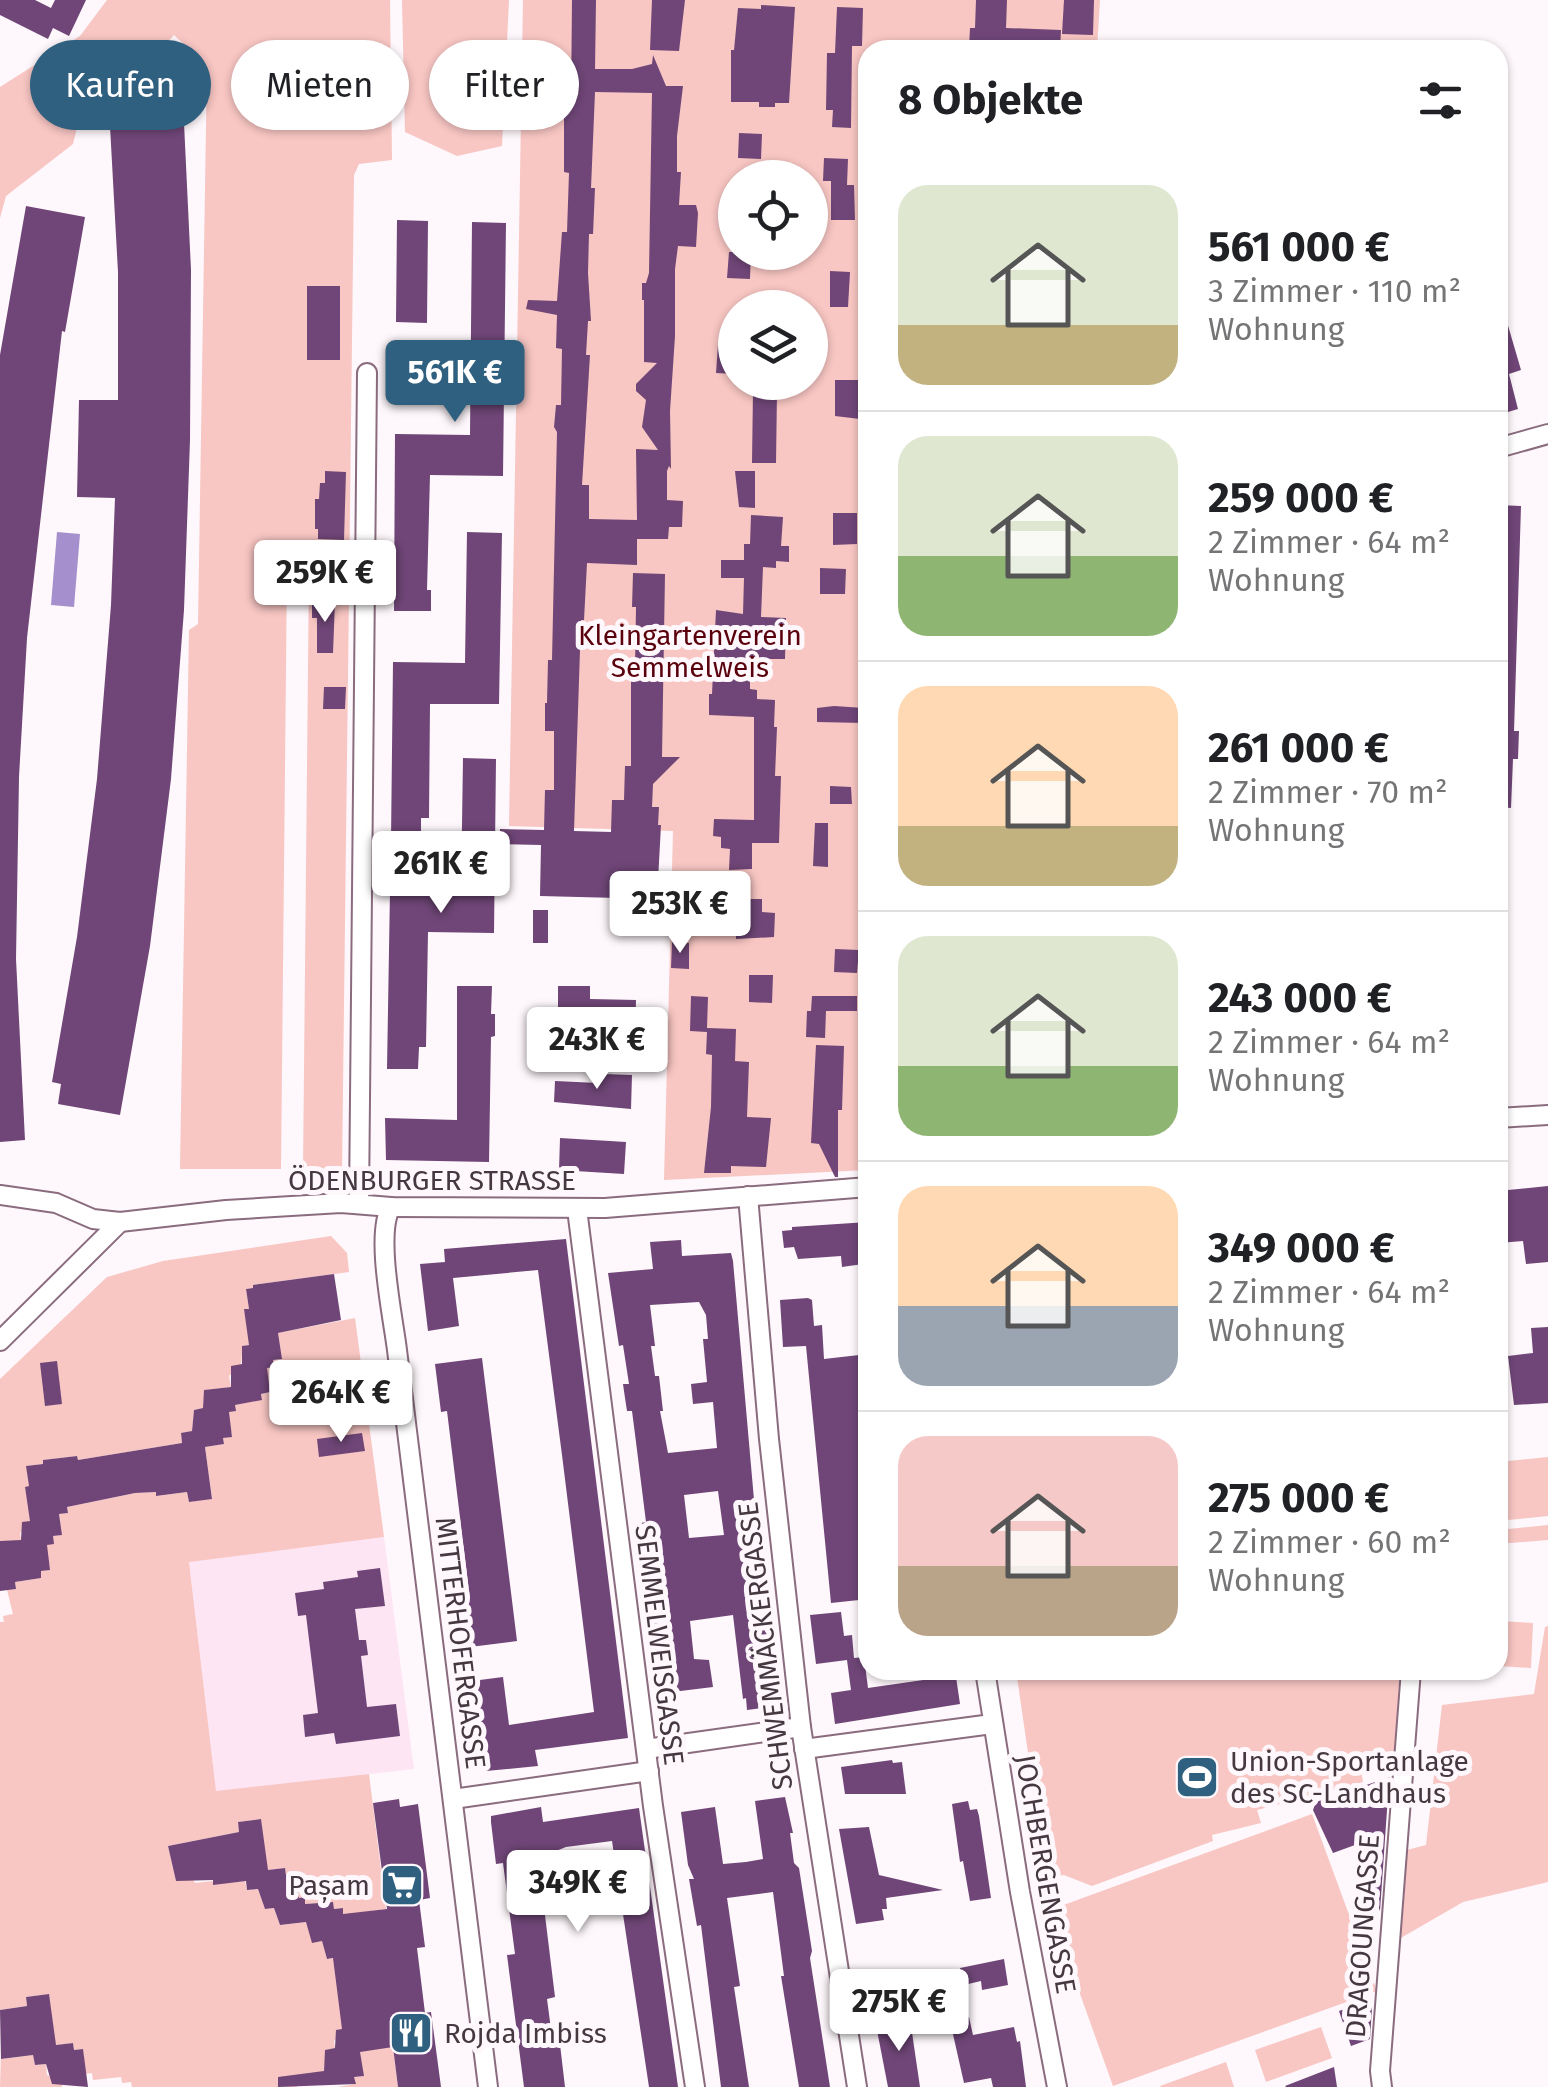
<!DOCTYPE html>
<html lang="de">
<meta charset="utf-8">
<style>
body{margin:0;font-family:"Fira Sans",sans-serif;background:#f2f2f2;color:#202124;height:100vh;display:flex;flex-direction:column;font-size:38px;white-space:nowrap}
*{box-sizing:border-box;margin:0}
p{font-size:32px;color:#757577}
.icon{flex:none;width:55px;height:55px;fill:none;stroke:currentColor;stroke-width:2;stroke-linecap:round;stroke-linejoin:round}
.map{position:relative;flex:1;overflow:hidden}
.sheet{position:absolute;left:858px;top:40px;width:650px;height:1640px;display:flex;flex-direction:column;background:#fff;border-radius:30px;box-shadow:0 2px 8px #0004}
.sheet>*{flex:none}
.hud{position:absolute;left:30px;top:40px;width:678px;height:90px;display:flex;gap:20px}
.tools{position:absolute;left:718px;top:160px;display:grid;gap:20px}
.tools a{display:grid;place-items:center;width:110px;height:110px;border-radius:50%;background:#fff;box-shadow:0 2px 8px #0004;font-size:50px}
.price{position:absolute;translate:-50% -85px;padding:0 22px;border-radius:10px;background:#fff;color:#222;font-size:32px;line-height:65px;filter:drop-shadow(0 2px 5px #0008)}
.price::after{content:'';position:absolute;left:50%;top:60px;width:30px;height:22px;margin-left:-15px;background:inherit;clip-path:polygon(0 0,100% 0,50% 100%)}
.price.active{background:#30607f;color:#fff}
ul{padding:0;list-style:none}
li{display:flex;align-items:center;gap:30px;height:250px;padding:0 40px}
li+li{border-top:2px solid #e0e0e0}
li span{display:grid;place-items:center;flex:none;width:280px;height:200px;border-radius:30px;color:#555}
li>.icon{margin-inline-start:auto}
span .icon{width:120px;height:120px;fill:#fffc;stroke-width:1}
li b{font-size:42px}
h2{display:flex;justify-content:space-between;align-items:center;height:120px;padding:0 40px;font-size:42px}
.tag{padding:0 35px;border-radius:45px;background:#fff;box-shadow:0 2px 8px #0004;font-size:35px;line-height:90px}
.tag.active{background:#30607f;color:#fff}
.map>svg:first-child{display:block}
</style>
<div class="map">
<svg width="1548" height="2087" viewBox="0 0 1548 2087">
<rect width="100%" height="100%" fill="#fef7fb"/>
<polygon fill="#fee5f4" points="384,1537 414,1769 216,1792 189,1561"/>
<g fill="#f8c6c3" fill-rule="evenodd">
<polygon points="107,0 390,0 392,160 359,164 354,175 342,1172 303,1171 309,568 287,566 281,1169 180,1169 189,630 198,624 207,66 174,35 104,114 79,119 73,144 6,196 0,218 0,87 80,36"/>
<polygon points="402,0 509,0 502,146 457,156 405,132"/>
<path d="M523 0H1100L1097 50H868L867 1170 664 1180 673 831 509 826ZM735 178H810V252H735ZM735 308H810V382H735Z"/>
<polygon points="331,1236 347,1253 349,1272 253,1285 253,1288 246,1289 249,1309 245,1309 253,1344 243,1346 241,1364 229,1376 231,1387 205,1390 203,1408 194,1410 192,1431 181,1434 182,1443 78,1460 77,1456 44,1460 43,1464 27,1466 29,1486 25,1488 33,1521 20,1533 21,1540 0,1566 0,1379 107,1277 163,1261"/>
<polygon points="355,1318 384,1537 189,1562 216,1791 369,1774 386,1909 359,1913 344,1923 342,1908 334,1909 333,1902 305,1904 304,1898 296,1899 295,1874 286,1875 285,1868 262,1871 261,1819 238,1822 239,1832 168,1846 176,1881 193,1879 195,1883 213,1881 213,1884 245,1881 247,1890 258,1889 265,1909 274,1908 280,1925 306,1922 313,1942 322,1941 327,1959 338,1958 347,2029 334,2041 335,2048 326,2050 324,2071 296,2087 132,2087 131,2082 122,2083 121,2077 93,2080 92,2073 84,2074 83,2049 74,2050 73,2043 50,2046 49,1994 26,1997 27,2006 0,2010 0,1622 4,1622 3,1616 13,1614 7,1590 16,1589 15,1582 41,1578 41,1571 50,1570 45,1545 53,1536 61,1535 59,1514 68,1513 67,1507 135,1493 156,1492 157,1496 187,1492 189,1502 212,1498 205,1447 224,1444 223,1438 232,1436 227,1412 235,1405 262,1399 261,1394 270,1392 265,1368 273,1360 281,1359 270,1329 278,1333"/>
<polygon points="1548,1457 1548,1516 1498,1521 1498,1462"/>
<polygon points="1548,1525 1548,1540 1498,1544 1498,1530"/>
<polygon points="1498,1621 1533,1623 1531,1668 1498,1666"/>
<polygon points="1548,1626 1548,1882 1463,1902 1399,1939 1403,1851 1426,1845 1442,1705 1534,1694 1545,1627"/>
<polygon points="1016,1670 1400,1670 1394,1761 1361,1771 1363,1782 1257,1810 1261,1823 1212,1835 1213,1841 1092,1886 1064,1875 1046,1877"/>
<polygon points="1312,1814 1377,1991 1113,2086 1050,1910"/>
<polygon points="390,2024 398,2087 337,2087 355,2084 354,2077 364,2076 358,2052"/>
<polygon points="1321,2027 1332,2058 1266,2082 1255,2050"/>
<polygon points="1,2055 2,2059 33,2055 35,2065 46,2064 47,2075 62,2083 62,2087 0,2087"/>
<polygon points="1226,2062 1234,2087 1161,2087 1160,2086"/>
</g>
<polygon fill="#a58fcd" points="57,532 80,534 74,607 51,605"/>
<g fill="#6f4677" fill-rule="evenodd">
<polygon points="0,0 35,0 51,8 55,0 86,0 69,36 53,28 48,39 0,15"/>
<path d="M572 0H596L595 69H632L652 64 653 55 666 86H683L677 136V172H681L679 205H696L698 213 696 247 678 246 675 269V336L670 411 671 469 669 466 667 471V500L683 501 682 527H669L668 539H637V565L587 563 584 620H581L574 831 611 832 612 800H624L625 766H631V683L632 668H635L636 607H632L633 573 665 574 662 757H680L653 784 652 807H659L658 825H661L657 899 540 896 541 845 499 844 500 829 544 830 545 790H554V731H545V703H547L548 660H552L557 432 554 427 556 405H561L562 349 556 348 557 315 526 309 528 300 557 301 562 232H567L569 173 564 172V101H571ZM595 92 652 93 649 273 646 283H642V300H644V362L657 363 636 384V391L646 400 642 427 658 450 636 449 637 520 589 519V485H582L590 355H586L588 321H591L588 273 589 234H593L595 188H591Z"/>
<polygon points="652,0 685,0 679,51 650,50"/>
<polygon points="976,0 1007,0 1006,28 1061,30 1060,50 969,48 970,28 975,28"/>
<polygon points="1064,0 1094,0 1093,35 1062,34"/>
<polygon points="761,5 795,7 789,103 775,103 775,107 759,107 759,102 731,102 731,50 734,50 738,8 761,9"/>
<polygon points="837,7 863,8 862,46 852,46 851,128 832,127 833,110 826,110 827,53 835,53"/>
<polygon points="183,102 191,270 190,440 184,610 171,779 150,946 120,1115 58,1104 61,1084 52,1082 77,937 97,779 111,605 115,498 77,497 79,400 118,400 118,272 110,126 120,125 119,105"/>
<polygon points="739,133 762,134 761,159 738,158"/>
<polygon points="824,158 848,159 847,185 854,185 855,220 831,220 831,181 823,181"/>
<polygon points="26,206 85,217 65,332 62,331 27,638 19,777 16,959 25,1140 0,1142 0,355"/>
<polygon points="397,220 428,221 427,323 396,322"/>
<polygon points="472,222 506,223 503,476 430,475 427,590 431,590 431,611 394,611 395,434 470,435"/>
<polygon points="729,252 751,252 750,279 727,278"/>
<polygon points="830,271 850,272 848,307 830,307"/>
<rect x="307" y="286" width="33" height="74"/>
<polygon points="1502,305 1521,370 1509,374 1518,409 1498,415 1498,306"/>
<polygon points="718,344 735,345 735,374 716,373"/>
<polygon points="835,380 859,380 860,419 835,416"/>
<polygon points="753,390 777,391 776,463 752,463"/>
<polygon points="325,471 346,472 344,540 318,539 318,529 315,529 315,499 319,499 320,483 325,483"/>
<polygon points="735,471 755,471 755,508 739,507"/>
<polygon points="1498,505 1521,506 1514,731 1519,731 1518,759 1513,759 1511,808 1498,807"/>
<polygon points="833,513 857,513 857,544 833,545"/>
<polygon points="751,515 783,517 781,546 789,546 789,562 776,561 776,568 763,567 761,617 786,618 785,659 750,659 750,689 757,690 757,699 775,700 774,727 777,727 775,776 781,776 779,843 752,843 752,869 729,870 730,849 721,848 721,837 713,836 714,819 754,820 754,717 709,715 709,694 712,694 716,610 743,614 744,578 721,578 721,560 744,560 744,544 750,544"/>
<polygon points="467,532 502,533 499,704 430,704 429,818 421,818 421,840 391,840 393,662 465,663"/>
<polygon points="820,568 846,569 845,594 820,594"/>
<polygon points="312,601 335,601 333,653 317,653 317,618 312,618"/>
<polygon points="324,687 346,687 345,709 323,709"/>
<polygon points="834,706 864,708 864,723 817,722 817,708"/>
<polygon points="463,758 496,759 494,933 428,932 426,1047 419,1047 418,1069 387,1069 390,891 461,892"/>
<polygon points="830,786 851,787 852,804 830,804"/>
<polygon points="815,823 828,823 828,867 813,866"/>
<polygon points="720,899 762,899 762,912 775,913 774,937 736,939 736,920 711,920 711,902 720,902"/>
<rect x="533" y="910" width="15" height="33"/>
<polygon points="672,942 689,943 689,969 671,968"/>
<polygon points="835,949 859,950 857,973 834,972"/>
<polygon points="749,975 773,975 772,1003 749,1002"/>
<polygon points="457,986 492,986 491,1014 495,1014 495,1036 491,1037 489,1162 386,1160 385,1118 457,1120"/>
<polygon points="558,986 590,986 590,999 636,1000 635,1041 601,1040 601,1018 558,1017"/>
<polygon points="691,996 708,997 707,1028 736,1029 735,1061 749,1062 747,1117 771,1118 766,1167 731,1166 731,1173 704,1173 711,1107 712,1055 706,1054 707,1032 690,1031"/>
<polygon points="812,996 857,996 857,1011 826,1011 825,1038 806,1037 807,1011 811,1011"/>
<polygon points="816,1045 844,1046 842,1110 838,1110 838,1177 835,1177 819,1144 811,1143"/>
<polygon points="604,1074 632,1075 631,1109 554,1102 555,1081 598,1083 598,1078 604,1078"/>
<polygon points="560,1138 626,1142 624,1174 559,1170"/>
<polygon points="1548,1186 1548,1262 1526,1264 1523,1241 1499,1243 1498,1191"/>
<polygon points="868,1222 868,1253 861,1253 863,1264 842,1267 841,1256 798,1259 794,1247 784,1248 782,1231 792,1230 792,1227"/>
<polygon points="566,1239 628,1738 535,1750 538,1766 486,1771 472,1681 503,1677 509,1725 594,1712 562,1455 538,1270 453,1278 459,1326 428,1331 420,1264 445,1262 444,1249"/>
<path d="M681 1240 682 1256 731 1253 733 1261 763 1602 777 1706 747 1710 746 1698 743 1699 733 1615 690 1621 694 1659 709 1660 713 1687 664 1693 660 1625 654 1626 650 1599 656 1598 651 1561 650 1551H644L641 1523 646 1522 636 1442 632 1411H627L625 1398 623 1384H629L623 1345 619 1346 608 1273 653 1269 650 1242ZM699 1302 706 1315 708 1339H703L707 1382 691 1384 693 1404 713 1402 717 1448 668 1453 660 1411H663L659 1376H655L651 1346H655L650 1305ZM718 1491 724 1535 689 1538 684 1495Z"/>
<polygon points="334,1274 341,1320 278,1333 282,1359 273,1360 274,1367 267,1368 270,1392 261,1394 262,1400 235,1405 236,1411 229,1412 232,1437 223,1438 224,1444 205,1447 212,1499 189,1502 187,1492 156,1496 156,1492 135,1493 67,1507 68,1513 59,1514 62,1535 53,1536 54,1544 47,1545 50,1570 41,1571 41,1578 15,1582 16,1589 0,1591 0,1541 21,1540 22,1522 30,1521 25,1487 29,1486 26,1466 43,1464 43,1460 77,1456 78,1460 182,1443 181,1433 192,1431 194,1410 203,1408 204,1390 231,1387 231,1366 242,1364 242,1346 249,1345 244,1309 249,1309 246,1289 253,1288 253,1285"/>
<polygon points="808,1298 812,1300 814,1326 822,1325 824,1359 868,1354 868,1394 864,1394 864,1403 867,1434 863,1434 865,1464 868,1464 868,1564 858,1565 862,1595 859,1600 831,1603 806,1346 783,1347 780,1300"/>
<polygon points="1548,1327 1548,1403 1514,1405 1508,1356 1533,1353 1531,1328"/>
<polygon points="482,1358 517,1641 470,1647 464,1599 470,1599 447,1411 441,1412 435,1364"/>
<polygon points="57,1361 62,1404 45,1406 40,1363"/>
<polygon points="362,1433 365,1451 319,1457 317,1439"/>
<polygon points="380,1568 385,1606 355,1609 359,1640 366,1640 368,1655 361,1656 367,1707 396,1704 400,1736 336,1744 334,1733 305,1737 303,1715 318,1713 306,1615 298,1616 295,1593 324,1589 323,1582 358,1577 357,1571"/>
<polygon points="841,1612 844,1636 852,1635 854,1658 864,1657 868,1688 937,1678 935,1670 955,1670 960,1704 835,1724 831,1693 851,1690 847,1660 816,1664 810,1615"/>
<polygon points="892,1760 893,1763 902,1762 906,1794 845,1794 841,1767"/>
<polygon points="1390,1777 1387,1810 1380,1911 1355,1845 1333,1853 1313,1810 1316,1802"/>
<polygon points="785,1797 793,1833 790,1833 794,1863 799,1868 807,1919 812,1951 810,1958 830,2087 799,2087 781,1976 784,1976 773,1892 727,1898 740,1986 734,1987 749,2087 721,2087 701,1925 697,1926 689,1879 694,1879 688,1865 681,1812 715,1807 723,1864 746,1862 763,1859 755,1801"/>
<polygon points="399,1799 400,1807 418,1804 430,1898 419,1900 425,1947 417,1948 425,2013 431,2012 441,2087 398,2087 393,2047 360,2052 364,2076 354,2077 356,2084 278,2087 278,2077 324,2071 325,2050 335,2048 336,2030 342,2029 333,1958 327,1959 322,1941 312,1943 306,1922 280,1925 274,1908 265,1909 258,1889 247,1890 246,1881 213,1885 213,1880 176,1881 168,1846 239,1832 238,1822 261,1819 268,1870 285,1868 286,1875 296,1873 299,1898 305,1897 305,1904 333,1902 334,1909 343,1908 343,1914 387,1909 373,1803"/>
<polygon points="968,1801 970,1810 977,1809 979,1816 991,1898 970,1901 963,1861 960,1862 952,1804"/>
<polygon points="541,1807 543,1822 639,1808 678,2087 649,2087 612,1841 566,1847 538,1858 555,1997 547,1999 552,2037 559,2036 565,2087 524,2087 507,1955 515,1954 503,1863 496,1864 491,1822 491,1816"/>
<polygon points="869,1827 879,1875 943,1890 886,1898 887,1909 882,1909 884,1920 856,1924 839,1829"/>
<polygon points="1004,1959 1008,1985 982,1990 981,1981 964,1985 960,1968"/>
<polygon points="49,1994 56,2045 73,2043 74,2050 83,2049 88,2087 52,2084 46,2064 35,2065 33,2055 1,2059 0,2010 27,2006 26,1997"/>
<polygon points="1370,2000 1372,2007 1370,2039 1351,2046 1339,2011"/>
<polygon points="969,2017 973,2035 1014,2027 1017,2042 1020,2041 1026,2087 993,2087 991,2078 964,2083 950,2021"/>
<polygon points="910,2019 920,2087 888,2087 876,2025"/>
<polygon points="1334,2067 1337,2087 1286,2087 1285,2086"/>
</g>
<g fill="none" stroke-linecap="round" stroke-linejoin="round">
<g stroke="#8a6c7e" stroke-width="22">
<g id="street">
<polyline points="1498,448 1548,434"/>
<polyline points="1498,1118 1548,1115"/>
<polyline points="0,1195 56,1203 93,1219 120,1222 226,1210 341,1203 391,1207 605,1208 868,1187"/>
<polyline points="748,1196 769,1439 801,1727 857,2087"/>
<polyline points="359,1203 367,373"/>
<path d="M391 1207C375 1234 393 1317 397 1350L488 2087"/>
<polyline points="577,1209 653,1806 695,2087"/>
<polyline points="0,1341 120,1222"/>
<polyline points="985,1670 1020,1892 1057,2087"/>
<polyline points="646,1749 801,1727"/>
<polyline points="804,1749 992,1724"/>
<polyline points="453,1799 649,1771"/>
<polyline points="1382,2087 1380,2071 1411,1670"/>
</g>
</g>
<use href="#street" stroke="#fff" stroke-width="18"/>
</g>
<defs>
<g id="stadium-square" transform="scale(2.25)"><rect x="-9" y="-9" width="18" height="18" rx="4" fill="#30607f" stroke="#fef7fb"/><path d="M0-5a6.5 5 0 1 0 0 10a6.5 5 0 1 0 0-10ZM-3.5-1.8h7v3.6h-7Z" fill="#fff"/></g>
<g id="supermarket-square" transform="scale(2.25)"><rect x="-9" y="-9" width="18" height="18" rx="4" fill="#30607f" stroke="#fef7fb"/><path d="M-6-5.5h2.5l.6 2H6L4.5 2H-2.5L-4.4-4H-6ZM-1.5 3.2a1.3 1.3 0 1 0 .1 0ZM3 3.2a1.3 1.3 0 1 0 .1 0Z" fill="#fff"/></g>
<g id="restaurant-square" transform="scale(2.25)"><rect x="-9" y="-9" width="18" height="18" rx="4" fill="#30607f" stroke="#fef7fb"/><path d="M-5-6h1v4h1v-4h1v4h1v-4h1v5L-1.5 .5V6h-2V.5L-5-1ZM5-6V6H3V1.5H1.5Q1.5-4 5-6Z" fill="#fff"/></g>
</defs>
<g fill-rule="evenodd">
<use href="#stadium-square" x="1197" y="1777"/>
<use href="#supermarket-square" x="402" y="1885"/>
<use href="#restaurant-square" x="411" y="2033"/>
</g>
<g text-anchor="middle" stroke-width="10" stroke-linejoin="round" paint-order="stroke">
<g font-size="28" fill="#5a000c" stroke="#fef7fb">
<text x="690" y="645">Kleingartenverein<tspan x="690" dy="32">Semmelweis</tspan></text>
</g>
<g font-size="28" fill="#453840" stroke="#fef7fb">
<text x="432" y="1190">ÖDENBURGER STRASSE</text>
<text transform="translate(461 1643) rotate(83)" y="10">MITTERHOFERGASSE</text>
<text transform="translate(660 1645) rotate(83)" y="10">SEMMELWEISGASSE</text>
<text transform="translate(765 1646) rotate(-97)" y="10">SCHWEMMÄCKERGASSE</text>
<text transform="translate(1046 1874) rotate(80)" y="10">JOCHBERGENGASSE</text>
<text transform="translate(1362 1936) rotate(-86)" y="10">DRAGOUNGASSE</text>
</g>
<g font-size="28" fill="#453840" stroke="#fef7fb" text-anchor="start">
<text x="1230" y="1771">Union-Sportanlage<tspan x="1230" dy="32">des SC-Landhaus</tspan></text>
<text x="370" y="1895" text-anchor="end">Pașam</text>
<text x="444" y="2043">Rojda Imbiss</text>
</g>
</g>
</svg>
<div class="tools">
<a><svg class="icon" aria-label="locate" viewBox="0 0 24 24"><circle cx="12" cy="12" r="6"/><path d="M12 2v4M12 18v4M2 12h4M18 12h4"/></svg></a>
<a><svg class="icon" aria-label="layers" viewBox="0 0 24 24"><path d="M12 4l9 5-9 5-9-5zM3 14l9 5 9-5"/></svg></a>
</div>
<b class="price active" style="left:455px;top:425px">561K €</b>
<b class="price" style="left:325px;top:625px">259K €</b>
<b class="price" style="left:441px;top:916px">261K €</b>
<b class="price" style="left:680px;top:956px">253K €</b>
<b class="price" style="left:597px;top:1092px">243K €</b>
<b class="price" style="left:341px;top:1445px">264K €</b>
<b class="price" style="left:578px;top:1935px">349K €</b>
<b class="price" style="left:899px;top:2054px">275K €</b>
<div class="hud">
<a class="tag active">Kaufen</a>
<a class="tag">Mieten</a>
<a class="tag">Filter</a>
</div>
<section class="sheet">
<h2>8 Objekte<svg class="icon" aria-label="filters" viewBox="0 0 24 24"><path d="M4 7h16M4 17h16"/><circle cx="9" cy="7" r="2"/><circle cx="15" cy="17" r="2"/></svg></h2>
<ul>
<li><span style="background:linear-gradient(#dfe7d0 70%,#c2b280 0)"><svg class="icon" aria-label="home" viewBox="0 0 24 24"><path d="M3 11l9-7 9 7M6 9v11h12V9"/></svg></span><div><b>561 000 €</b><p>3 Zimmer · 110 m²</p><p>Wohnung</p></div></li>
<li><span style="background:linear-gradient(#dfe7d0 60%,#8fb573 0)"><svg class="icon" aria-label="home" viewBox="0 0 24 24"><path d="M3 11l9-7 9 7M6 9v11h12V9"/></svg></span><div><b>259 000 €</b><p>2 Zimmer · 64 m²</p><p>Wohnung</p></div></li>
<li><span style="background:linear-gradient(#ffd9b3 70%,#c2b280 0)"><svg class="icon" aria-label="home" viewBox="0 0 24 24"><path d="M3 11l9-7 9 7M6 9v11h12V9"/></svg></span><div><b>261 000 €</b><p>2 Zimmer · 70 m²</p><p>Wohnung</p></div></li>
<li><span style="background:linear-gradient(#dfe7d0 65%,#8fb573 0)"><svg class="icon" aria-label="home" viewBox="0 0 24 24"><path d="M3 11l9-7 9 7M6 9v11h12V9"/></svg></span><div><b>243 000 €</b><p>2 Zimmer · 64 m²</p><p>Wohnung</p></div></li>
<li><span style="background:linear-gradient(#ffd9b3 60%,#9aa5b1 0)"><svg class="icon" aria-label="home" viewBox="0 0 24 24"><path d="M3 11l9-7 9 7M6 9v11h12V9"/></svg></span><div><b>349 000 €</b><p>2 Zimmer · 64 m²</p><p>Wohnung</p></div></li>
<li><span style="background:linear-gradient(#f6c9c9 65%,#b9a48a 0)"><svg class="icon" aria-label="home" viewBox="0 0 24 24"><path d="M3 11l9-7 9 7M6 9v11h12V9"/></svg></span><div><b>275 000 €</b><p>2 Zimmer · 60 m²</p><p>Wohnung</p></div></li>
</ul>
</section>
</div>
